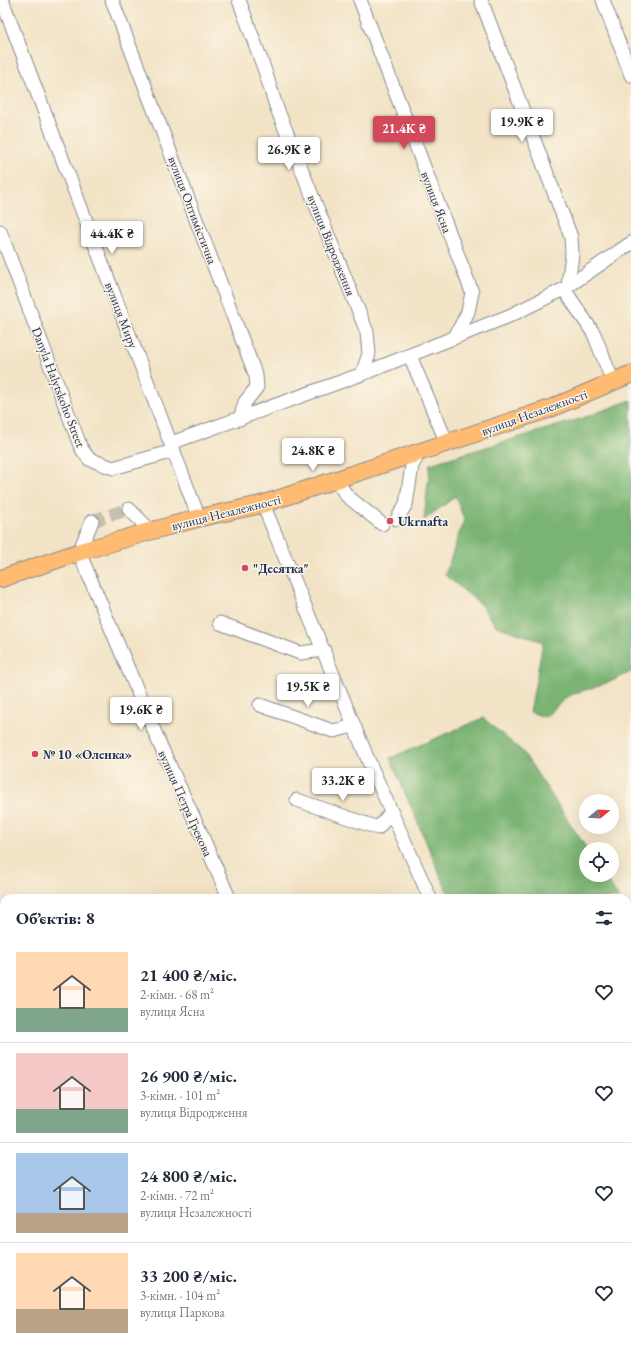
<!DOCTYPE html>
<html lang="uk">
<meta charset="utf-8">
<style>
body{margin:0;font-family:"EB Garamond",serif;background:#f2f2f3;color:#1f2937;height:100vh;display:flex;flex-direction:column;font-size:15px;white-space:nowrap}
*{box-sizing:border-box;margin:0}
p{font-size:13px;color:#747a83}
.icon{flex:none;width:22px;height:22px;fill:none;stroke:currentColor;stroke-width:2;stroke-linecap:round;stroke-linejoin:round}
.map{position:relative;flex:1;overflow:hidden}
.panel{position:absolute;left:0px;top:894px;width:631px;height:456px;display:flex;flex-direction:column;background:#fff;border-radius:12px 12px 0 0;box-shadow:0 4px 16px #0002}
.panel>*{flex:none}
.needle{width:26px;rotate:72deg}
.fabs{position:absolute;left:579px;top:794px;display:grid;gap:8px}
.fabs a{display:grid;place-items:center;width:40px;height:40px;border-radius:50%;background:#fff;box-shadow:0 4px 16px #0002;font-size:20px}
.price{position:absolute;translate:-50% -34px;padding:0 9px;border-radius:4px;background:#fff;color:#222;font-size:13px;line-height:26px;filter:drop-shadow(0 1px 2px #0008)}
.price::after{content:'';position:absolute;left:50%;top:24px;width:12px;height:9px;margin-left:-6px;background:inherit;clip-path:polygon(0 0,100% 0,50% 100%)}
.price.active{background:#d1495b;color:#fff}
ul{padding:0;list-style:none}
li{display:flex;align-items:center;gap:12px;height:100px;padding:0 16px}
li+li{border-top:1px solid #e0e1e3}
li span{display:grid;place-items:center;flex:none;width:112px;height:80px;border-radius:0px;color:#555}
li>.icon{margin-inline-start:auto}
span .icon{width:48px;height:48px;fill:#fffc;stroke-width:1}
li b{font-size:17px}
h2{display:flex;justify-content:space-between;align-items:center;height:48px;padding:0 16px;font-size:17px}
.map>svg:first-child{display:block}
</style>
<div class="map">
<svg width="631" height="1350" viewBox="0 0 631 1350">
<rect width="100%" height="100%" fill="#fcf5e5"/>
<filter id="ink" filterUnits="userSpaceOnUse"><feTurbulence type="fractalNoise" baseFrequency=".025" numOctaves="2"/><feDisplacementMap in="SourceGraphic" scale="8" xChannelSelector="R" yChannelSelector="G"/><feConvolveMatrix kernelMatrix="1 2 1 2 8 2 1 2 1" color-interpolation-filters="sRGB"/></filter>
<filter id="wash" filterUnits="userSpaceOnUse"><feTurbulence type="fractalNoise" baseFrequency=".012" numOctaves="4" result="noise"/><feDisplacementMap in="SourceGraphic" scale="16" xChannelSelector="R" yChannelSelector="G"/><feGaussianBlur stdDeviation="0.9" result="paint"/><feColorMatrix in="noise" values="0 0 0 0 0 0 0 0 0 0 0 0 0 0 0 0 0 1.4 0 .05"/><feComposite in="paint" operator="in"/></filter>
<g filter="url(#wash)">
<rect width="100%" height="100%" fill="#f2e3c6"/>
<polygon fill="#97d285" stroke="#598072" points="4,1279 4,1346 38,1346 40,1350 0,1350 0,1281"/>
<g fill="#79b472" stroke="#4a7268">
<polygon points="631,400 631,672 612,681 568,696 545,717 530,712 543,642 496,626 479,603 445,575 464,520 456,496 424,520 430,464 580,419"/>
<polygon points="483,718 523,752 587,849 586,875 604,875 619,898 450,898 390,758"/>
<polygon points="627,909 631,915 631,1298 627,1291"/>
</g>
</g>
<g filter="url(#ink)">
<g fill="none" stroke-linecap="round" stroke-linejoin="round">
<polyline stroke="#c7bfb1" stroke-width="13" stroke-dasharray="13 6" stroke-linecap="butt" points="92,521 129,509"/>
<g stroke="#868992" stroke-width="15">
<g id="minor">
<polyline points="2,0 199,518"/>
<polyline points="112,0 256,376 257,387 245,402 240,419"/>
<polyline points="239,0 265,71 276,106 367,332 369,354 362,374"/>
<polyline points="360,0 472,292 468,312 455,337"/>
<polyline points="481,0 571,237 572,254 568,286"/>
<polyline points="603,0 631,75"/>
<polyline points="0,231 81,448 89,459 113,468 174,451"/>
<polyline points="564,289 594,334 613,382"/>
<polyline points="410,356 447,443"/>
<polyline points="171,443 362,374 509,316 564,289 631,243"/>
<polyline points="335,479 347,496 382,524"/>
<polyline points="263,504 369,762 430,898"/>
<polyline points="129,509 151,531"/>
<polyline points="397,519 406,504 412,466 419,452"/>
<polyline points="92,521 79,552 161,747 199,829 229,898"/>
<polyline points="220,623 300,653 324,650"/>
<polyline points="260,705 333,731 354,726"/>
<polyline points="297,800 378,828 391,812"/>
<polyline points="0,996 4,1004"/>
<polyline points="0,1178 4,1176"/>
<polyline points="627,1309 631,1307"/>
<polyline points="627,1332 631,1341"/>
<polyline points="337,1346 339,1350"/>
<polyline points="423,1346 425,1350"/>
<polyline points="263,1350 271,1346"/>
</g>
</g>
<g stroke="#868992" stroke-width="19">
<polyline id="major" points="0,579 79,552 151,531 199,518 263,504 549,409 631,374"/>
</g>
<use href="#minor" stroke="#fff" stroke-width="13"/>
<use href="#major" stroke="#ffbb71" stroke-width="17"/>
</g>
</g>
<g fill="#d1495b" stroke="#fcf5e5" stroke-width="1.5">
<circle cx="390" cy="521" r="4"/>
<circle cx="245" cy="568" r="4"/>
<circle cx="35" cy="754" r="4"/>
</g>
<g text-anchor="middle" stroke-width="3" stroke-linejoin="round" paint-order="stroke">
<g font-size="13" fill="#1b2f5e" stroke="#fcf5e5">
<text transform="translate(437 202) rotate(69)" y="5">вулиця Ясна</text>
<text transform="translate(193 210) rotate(69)" y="5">вулиця Оптимістична</text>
<text transform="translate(332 245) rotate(68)" y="5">вулиця Відродження</text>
<text transform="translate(122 315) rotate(69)" y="5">вулиця Миру</text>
<text transform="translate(59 387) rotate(69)" y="5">Danyla Halytskoho Street</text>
<text transform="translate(534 412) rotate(-20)" y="5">вулиця Незалежності</text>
<text transform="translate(226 512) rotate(-14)" y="5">вулиця Незалежності</text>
<text transform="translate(186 803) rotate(66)" y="5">вулиця Петра Грекова</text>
</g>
<g font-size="13" font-weight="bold" fill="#1b2f5e" stroke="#fcf5e5" text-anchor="start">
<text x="398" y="526">Ukrnafta</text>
<text x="253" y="573">"Десятка"</text>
<text x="43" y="759">№ 10 «Оленка»</text>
</g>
</g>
</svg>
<div class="fabs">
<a><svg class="needle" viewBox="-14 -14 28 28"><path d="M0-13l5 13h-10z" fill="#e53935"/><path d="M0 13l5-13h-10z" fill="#747a83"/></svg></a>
<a><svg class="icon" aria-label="locate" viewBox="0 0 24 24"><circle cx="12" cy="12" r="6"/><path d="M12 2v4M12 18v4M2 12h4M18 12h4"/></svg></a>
</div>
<b class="price" style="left:522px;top:143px">19.9K ₴</b>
<b class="price active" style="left:404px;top:150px">21.4K ₴</b>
<b class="price" style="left:289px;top:171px">26.9K ₴</b>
<b class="price" style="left:112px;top:255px">44.4K ₴</b>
<b class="price" style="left:313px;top:472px">24.8K ₴</b>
<b class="price" style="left:308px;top:708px">19.5K ₴</b>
<b class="price" style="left:141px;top:731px">19.6K ₴</b>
<b class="price" style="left:343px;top:802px">33.2K ₴</b>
<section class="panel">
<h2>Об’єктів: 8<svg class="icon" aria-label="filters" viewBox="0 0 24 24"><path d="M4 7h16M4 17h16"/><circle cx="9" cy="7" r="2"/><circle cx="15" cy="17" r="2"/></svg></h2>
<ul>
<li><span style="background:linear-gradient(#ffd9b3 70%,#7fa58c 0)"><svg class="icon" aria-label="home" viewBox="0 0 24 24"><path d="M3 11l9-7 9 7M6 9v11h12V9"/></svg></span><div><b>21 400 ₴/міс.</b><p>2-кімн. · 68 m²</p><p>вулиця Ясна</p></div><svg class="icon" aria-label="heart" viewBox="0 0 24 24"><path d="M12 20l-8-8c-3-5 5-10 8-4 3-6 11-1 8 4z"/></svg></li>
<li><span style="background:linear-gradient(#f6c9c9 70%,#7fa58c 0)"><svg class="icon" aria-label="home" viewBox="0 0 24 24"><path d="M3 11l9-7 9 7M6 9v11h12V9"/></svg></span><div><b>26 900 ₴/міс.</b><p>3-кімн. · 101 m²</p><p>вулиця Відродження</p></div><svg class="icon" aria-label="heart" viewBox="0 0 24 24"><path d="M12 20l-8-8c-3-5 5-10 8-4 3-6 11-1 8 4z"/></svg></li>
<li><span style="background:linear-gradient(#a9c7e8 75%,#b9a48a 0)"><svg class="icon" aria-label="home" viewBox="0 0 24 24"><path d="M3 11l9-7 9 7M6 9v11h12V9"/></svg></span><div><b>24 800 ₴/міс.</b><p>2-кімн. · 72 m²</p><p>вулиця Незалежності</p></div><svg class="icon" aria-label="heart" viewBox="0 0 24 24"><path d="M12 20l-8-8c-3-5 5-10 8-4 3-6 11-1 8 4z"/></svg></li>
<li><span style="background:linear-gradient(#ffd9b3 70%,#b9a48a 0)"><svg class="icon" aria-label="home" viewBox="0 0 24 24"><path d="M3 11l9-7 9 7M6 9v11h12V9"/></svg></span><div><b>33 200 ₴/міс.</b><p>3-кімн. · 104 m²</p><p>вулиця Паркова</p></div><svg class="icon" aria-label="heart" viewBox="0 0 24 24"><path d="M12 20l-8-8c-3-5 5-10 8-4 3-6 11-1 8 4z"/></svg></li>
</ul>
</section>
</div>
